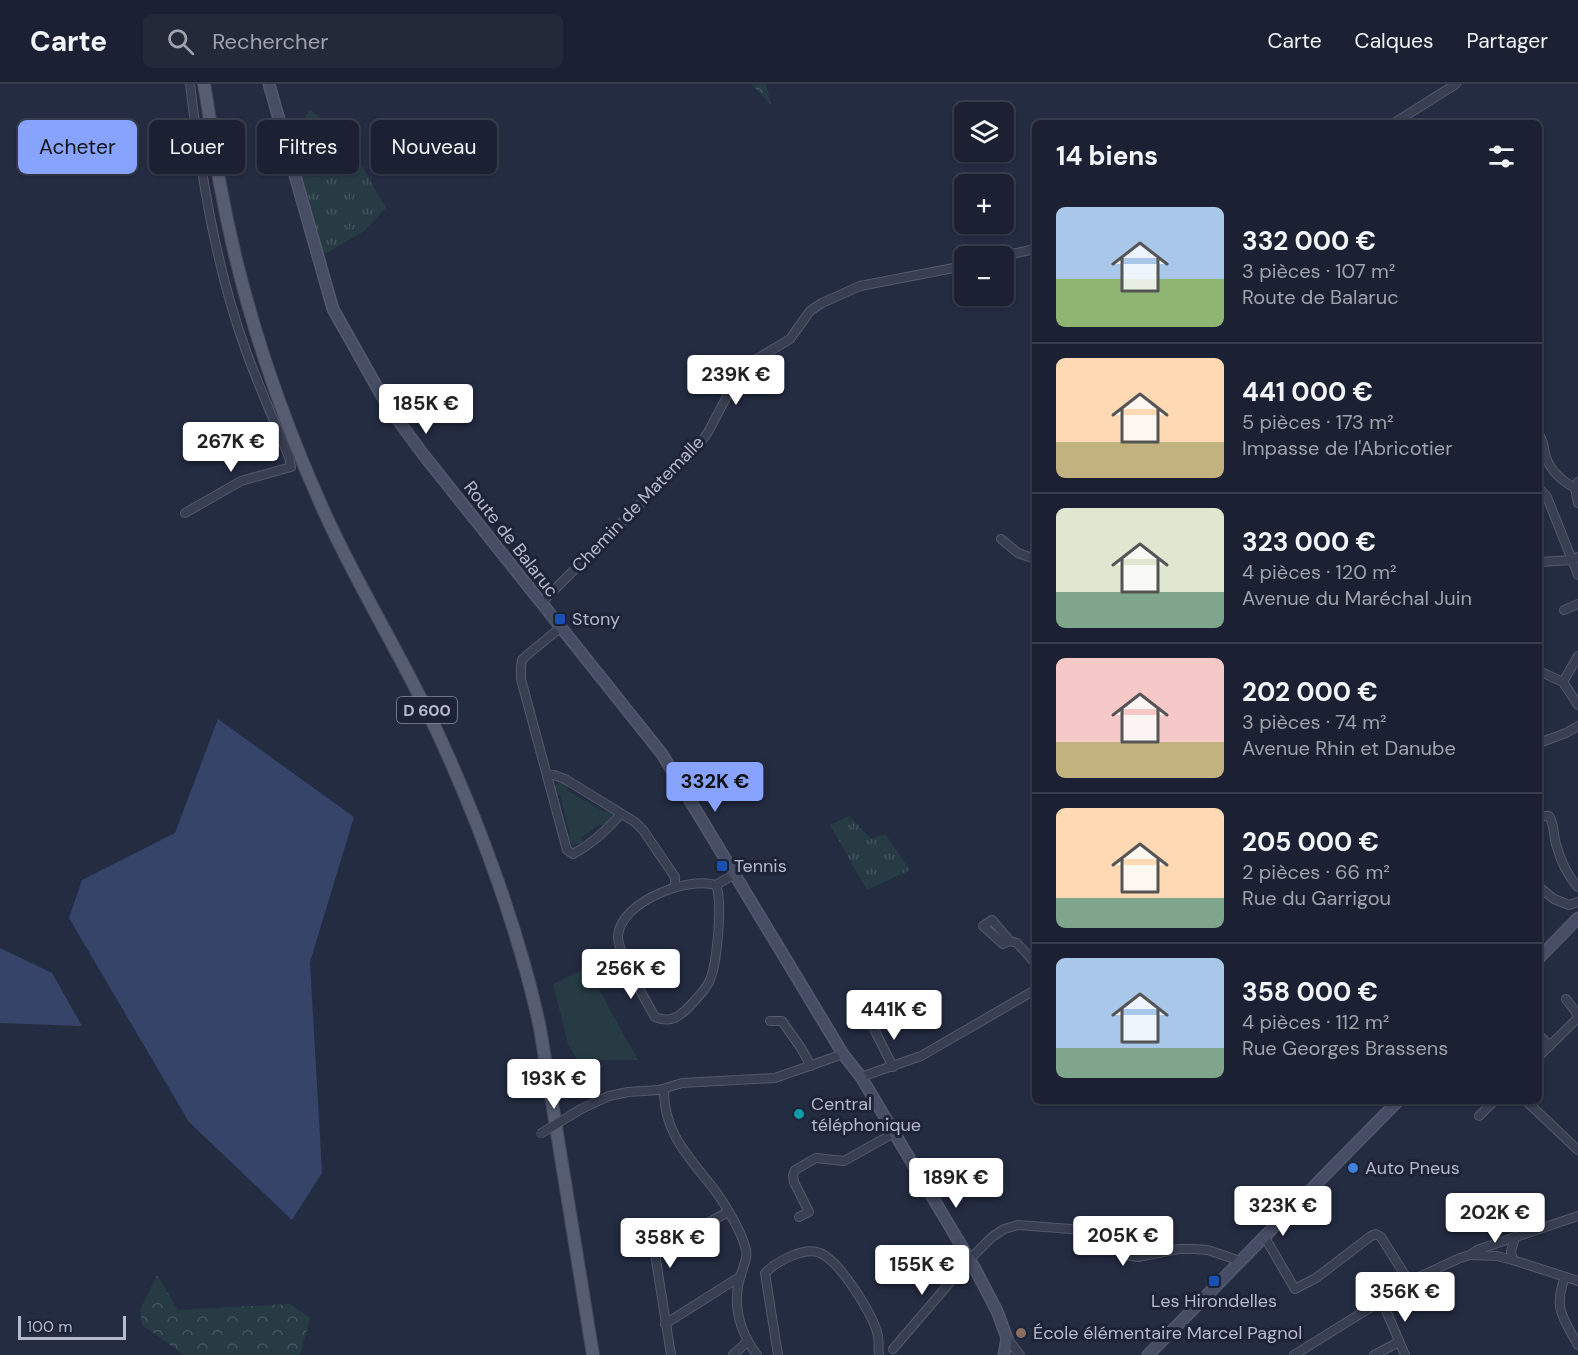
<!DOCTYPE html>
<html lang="fr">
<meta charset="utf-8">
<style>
body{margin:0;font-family:"DM Sans",sans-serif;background:#24293a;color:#f1f3f6;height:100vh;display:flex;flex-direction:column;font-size:22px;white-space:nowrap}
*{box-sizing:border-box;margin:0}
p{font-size:20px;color:#a0a3ac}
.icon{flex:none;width:33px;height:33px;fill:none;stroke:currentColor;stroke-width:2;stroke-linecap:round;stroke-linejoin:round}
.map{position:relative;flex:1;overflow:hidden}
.panel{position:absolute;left:1032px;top:36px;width:510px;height:984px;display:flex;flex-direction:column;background:#1b2132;border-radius:9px;box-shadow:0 2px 4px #0004,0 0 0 2px #393e4d}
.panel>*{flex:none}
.top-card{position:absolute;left:18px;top:36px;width:570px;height:54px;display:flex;gap:12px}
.buttons{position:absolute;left:954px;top:18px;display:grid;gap:12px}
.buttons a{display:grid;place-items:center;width:60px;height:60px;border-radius:9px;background:#1b2132;box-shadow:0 2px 4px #0004,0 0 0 2px #393e4d;font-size:30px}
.scale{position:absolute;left:18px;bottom:15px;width:108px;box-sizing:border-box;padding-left:6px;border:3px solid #b5bacc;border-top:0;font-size:16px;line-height:21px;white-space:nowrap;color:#b5bacc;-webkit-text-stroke:4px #1d2437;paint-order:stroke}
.price{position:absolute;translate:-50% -51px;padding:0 14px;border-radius:6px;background:#fff;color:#222;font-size:20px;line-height:39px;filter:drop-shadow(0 2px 3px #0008)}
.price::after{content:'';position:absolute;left:50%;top:36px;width:18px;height:14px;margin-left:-9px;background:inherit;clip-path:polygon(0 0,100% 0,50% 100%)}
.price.selected{background:#87a3fe;color:#111}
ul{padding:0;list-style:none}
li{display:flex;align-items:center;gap:18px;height:150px;padding:0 24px}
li+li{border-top:2px solid #393e4d}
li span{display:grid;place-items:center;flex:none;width:168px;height:120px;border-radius:9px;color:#555}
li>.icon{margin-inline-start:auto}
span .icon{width:72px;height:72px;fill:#fffc;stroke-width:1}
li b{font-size:26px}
h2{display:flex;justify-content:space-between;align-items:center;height:72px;padding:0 24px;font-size:26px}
.chip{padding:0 21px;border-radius:9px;background:#1b2132;box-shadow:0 2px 4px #0004,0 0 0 2px #393e4d;font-size:21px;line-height:54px}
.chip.selected{background:#87a3fe;color:#111}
header{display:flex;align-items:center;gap:36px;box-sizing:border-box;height:84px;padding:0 30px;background:#1b2132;border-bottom:2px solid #393e4d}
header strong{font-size:28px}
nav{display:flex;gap:33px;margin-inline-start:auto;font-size:21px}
.search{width:420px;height:54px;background:#24293a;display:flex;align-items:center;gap:15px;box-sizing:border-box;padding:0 21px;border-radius:9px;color:#a0a3ac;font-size:22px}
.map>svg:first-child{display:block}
</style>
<header>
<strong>Carte</strong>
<div class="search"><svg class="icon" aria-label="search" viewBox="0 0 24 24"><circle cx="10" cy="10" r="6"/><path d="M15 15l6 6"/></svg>Rechercher</div>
<nav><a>Carte</a><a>Calques</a><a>Partager</a></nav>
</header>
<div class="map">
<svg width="1578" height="1271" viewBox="0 0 1578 1271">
<defs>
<pattern id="grass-tufts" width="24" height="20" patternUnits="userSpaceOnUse" patternTransform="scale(1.5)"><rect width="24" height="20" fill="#263b43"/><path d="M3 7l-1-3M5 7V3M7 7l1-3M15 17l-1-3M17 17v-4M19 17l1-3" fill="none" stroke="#43555d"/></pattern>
<pattern id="forest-crowns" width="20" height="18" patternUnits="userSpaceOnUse" patternTransform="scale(1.5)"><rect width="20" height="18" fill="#263b43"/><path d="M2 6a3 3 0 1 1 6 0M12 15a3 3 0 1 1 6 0" fill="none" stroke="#43555d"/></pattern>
</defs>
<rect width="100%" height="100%" fill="#242c42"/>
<g fill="url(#grass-tufts)">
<polygon points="310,26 344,51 386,124 364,147 323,171 291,53"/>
<polygon points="849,732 871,755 885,750 910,786 867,806 830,741"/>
</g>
<g fill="url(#forest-crowns)">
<polygon points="751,0 766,0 771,21"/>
<polygon points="157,1191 178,1226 290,1220 310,1234 300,1271 184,1271 142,1241 140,1226"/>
</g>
<g fill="#263b43">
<polygon points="559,698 569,702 566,706 605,728 609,725 612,730 609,738 603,742 600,740 581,754 583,759 572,761 565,752 570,751 560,711 555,711 554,702"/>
<polygon points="587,884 638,976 577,976 568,960 553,900"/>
</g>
<g fill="#37446a">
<polygon points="218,635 354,733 310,878 322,1089 292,1136 189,1038 69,834 82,796 175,749"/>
<polygon points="0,864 52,889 82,942 0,939"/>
</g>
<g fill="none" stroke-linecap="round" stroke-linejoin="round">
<g stroke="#535a6c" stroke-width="10">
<g id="street">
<polyline points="1394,39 1456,0"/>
<polyline points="1002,172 1035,165"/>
<path d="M1539 351C1545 358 1543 365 1546 373 1551 388 1562 397 1575 404"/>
<polyline points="1578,398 1575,404 1578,419"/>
<polyline points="1539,404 1547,413 1578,491"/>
<path d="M185 429 241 397 291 383 289 373C275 338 259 303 246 267 215 181 201 90 190 0"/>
<polyline points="1001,455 1018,469 1035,475"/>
<polyline points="1539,478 1572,476 1578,473"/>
<polyline points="541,519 659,401 690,372 707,350 742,284 790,255 810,227 822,219 860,202 964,182"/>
<polyline points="1564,526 1578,520"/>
<path d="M560 544 527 571 522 576 521 583V595L567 766 573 770C592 760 607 746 621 730"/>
<polyline points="1539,587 1563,598 1578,621"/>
<polyline points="1563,598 1578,572"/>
<polyline points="1539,659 1566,649 1578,642"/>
<polyline points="547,692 554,691 565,695 635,738 643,746 675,793 675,803"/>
<path d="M1539 734 1544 732H1549C1555 741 1553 751 1556 760 1560 775 1567 791 1578 803"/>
<path d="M716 801C723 818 717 882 709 898 704 908 695 916 688 924 677 934 670 939 655 933 646 917 618 870 618 853 619 818 688 792 716 801L735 790"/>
<polyline points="1539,803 1554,815 1569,821 1578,818"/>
<polyline points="1010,857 1003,860 983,842 992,836 1010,857 1017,859 1035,879"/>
<polyline points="1566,915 1576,928 1578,935"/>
<polyline points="770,937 782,937 801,964 811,982"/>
<polyline points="873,943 893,983"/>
<polyline points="1539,951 1550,962"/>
<polyline points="1539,972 1578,934"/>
<polyline points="861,993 921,972 1035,906"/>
<path d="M664 1005C663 1049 690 1074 714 1105 725 1120 740 1145 745 1162 749 1173 743 1183 740 1193 732 1222 740 1248 757 1271"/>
<polyline points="1526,1017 1578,1066"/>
<polyline points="581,1025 609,1012 628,1008 659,1006 682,999 775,994 843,970"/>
<polyline points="1479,1032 1494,1017"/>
<polyline points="799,1133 809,1128 794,1098 793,1091 795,1086 816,1074 844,1077 894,1049"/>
<polyline points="1264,1152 1295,1205 1316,1194 1371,1152 1376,1150 1381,1153 1410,1199"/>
<polyline points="1470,1171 1497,1172 1513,1176 1578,1197"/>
<polyline points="1513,1176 1511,1167 1515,1154"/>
<path d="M1565 1193C1553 1224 1563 1234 1578 1261"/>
<polyline points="1382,1217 1405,1271"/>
<polyline points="665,1240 741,1192"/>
<polyline points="1007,1254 1020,1271"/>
<polyline points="893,1265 970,1175 992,1153 1004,1145 1018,1141 1084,1146 1101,1150 1108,1158 1125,1171 1138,1173 1179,1165 1194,1165 1208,1166 1240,1177"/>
<polyline points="671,1271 656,1176 656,1167 728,1128"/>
<polyline points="733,1271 747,1258"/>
<path d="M778 1271 765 1189C776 1178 804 1162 820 1169 840 1177 874 1232 878 1252 879 1258 878 1265 879 1271"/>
<polyline points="1294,1271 1421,1192 1460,1174 1470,1171 1477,1166 1578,1132"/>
<polyline points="1374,1271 1399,1258"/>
</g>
</g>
<g stroke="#535a6c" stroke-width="13">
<g id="secondary">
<polyline points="269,0 333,225 382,312 403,343 426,374 662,670 843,970 861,993 974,1183 997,1227 1007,1254 1004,1271"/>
<polyline points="1539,874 1578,834"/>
<polyline points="1148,1271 1398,1017"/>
</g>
</g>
<g stroke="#42485b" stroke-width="14">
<path id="primary" d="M204 0C210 33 214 67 220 100 240 211 276 320 322 423 352 491 391 554 424 621 444 660 461 701 477 741 503 808 525 874 540 944L593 1271"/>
</g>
<use href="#street" stroke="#383f51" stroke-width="8"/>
<use href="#secondary" stroke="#464d65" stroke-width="10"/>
<use href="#primary" stroke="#565d71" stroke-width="12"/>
<g stroke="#535a6c" stroke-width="10" stroke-linecap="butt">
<polyline id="street-bridge" points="540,1050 581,1025"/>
</g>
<use href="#street-bridge" stroke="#383f51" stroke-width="8"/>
</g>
<g fill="#1a4fb4" stroke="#1d2437" stroke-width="2">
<rect x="554" y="529" width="12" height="12" rx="3"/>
<rect x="716" y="776" width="12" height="12" rx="3"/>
<rect x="1208" y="1191" width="12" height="12" rx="3"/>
</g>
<circle fill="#0f9aa8" stroke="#1d2437" stroke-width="2" cx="799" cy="1030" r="6"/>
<circle fill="#3f7fe0" stroke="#1d2437" stroke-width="2" cx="1353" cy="1084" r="6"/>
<circle fill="#8d6e63" stroke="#1d2437" stroke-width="2" cx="1021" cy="1249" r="6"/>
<g text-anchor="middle" stroke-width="6" stroke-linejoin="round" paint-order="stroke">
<rect fill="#1d2437" stroke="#878d9f" stroke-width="1.5" x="397" y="613" width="60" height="26" rx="4.5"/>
<g font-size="16" font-weight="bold" fill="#b5bacc">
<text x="427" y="632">D 600</text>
</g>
<g font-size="18" fill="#b5bacc" stroke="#1d2437">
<text transform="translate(638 420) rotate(-46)" y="6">Chemin de Matemalle</text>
<text transform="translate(511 455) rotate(52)" y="6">Route de Balaruc</text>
</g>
<g font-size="18" fill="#b5bacc" stroke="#1d2437" text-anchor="start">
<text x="572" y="541">Stony</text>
<text x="734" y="788">Tennis</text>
<text x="811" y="1026">Central<tspan x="811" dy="21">téléphonique</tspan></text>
<text x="1365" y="1090">Auto Pneus</text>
<text x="1214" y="1223" text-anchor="middle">Les Hirondelles</text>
<text x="1033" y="1255">École élémentaire Marcel Pagnol</text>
</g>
</g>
</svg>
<div class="buttons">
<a><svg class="icon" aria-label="layers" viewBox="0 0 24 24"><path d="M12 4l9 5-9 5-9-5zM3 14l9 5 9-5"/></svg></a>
<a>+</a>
<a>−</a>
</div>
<div class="scale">100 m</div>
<b class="price" style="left:736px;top:322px">239K €</b>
<b class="price" style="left:426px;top:351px">185K €</b>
<b class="price" style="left:231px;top:389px">267K €</b>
<b class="price selected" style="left:715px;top:729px">332K €</b>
<b class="price" style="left:631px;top:916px">256K €</b>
<b class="price" style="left:894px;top:957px">441K €</b>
<b class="price" style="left:554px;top:1026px">193K €</b>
<b class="price" style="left:956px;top:1125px">189K €</b>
<b class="price" style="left:1283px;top:1153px">323K €</b>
<b class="price" style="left:1495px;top:1160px">202K €</b>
<b class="price" style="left:1123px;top:1183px">205K €</b>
<b class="price" style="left:670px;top:1185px">358K €</b>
<b class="price" style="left:922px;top:1212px">155K €</b>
<b class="price" style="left:1405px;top:1239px">356K €</b>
<div class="top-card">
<a class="chip selected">Acheter</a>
<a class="chip">Louer</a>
<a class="chip">Filtres</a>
<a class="chip">Nouveau</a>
</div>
<section class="panel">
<h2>14 biens<svg class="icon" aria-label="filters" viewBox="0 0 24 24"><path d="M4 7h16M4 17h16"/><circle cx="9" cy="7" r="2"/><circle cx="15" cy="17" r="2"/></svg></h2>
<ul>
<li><span style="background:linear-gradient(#a9c7e8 60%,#8fb573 0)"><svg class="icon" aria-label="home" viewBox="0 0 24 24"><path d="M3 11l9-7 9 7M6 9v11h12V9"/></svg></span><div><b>332 000 €</b><p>3 pièces · 107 m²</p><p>Route de Balaruc</p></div></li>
<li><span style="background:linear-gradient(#ffd9b3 70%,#c2b280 0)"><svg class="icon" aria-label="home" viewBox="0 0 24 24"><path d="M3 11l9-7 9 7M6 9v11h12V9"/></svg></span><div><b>441 000 €</b><p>5 pièces · 173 m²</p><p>Impasse de l'Abricotier</p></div></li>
<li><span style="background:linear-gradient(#dfe7d0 70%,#7fa58c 0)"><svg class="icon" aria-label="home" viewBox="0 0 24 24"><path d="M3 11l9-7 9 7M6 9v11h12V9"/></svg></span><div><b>323 000 €</b><p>4 pièces · 120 m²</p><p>Avenue du Maréchal Juin</p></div></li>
<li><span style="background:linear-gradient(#f6c9c9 70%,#c2b280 0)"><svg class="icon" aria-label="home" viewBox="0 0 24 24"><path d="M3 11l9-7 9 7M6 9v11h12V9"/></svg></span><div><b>202 000 €</b><p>3 pièces · 74 m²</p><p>Avenue Rhin et Danube</p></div></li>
<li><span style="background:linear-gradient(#ffd9b3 75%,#7fa58c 0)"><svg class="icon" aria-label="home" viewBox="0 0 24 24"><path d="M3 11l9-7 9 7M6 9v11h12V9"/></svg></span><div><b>205 000 €</b><p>2 pièces · 66 m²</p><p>Rue du Garrigou</p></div></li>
<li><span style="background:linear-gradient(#a9c7e8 75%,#7fa58c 0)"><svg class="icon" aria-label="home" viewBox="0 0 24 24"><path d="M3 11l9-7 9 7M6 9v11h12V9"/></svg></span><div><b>358 000 €</b><p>4 pièces · 112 m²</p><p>Rue Georges Brassens</p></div></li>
</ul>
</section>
</div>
